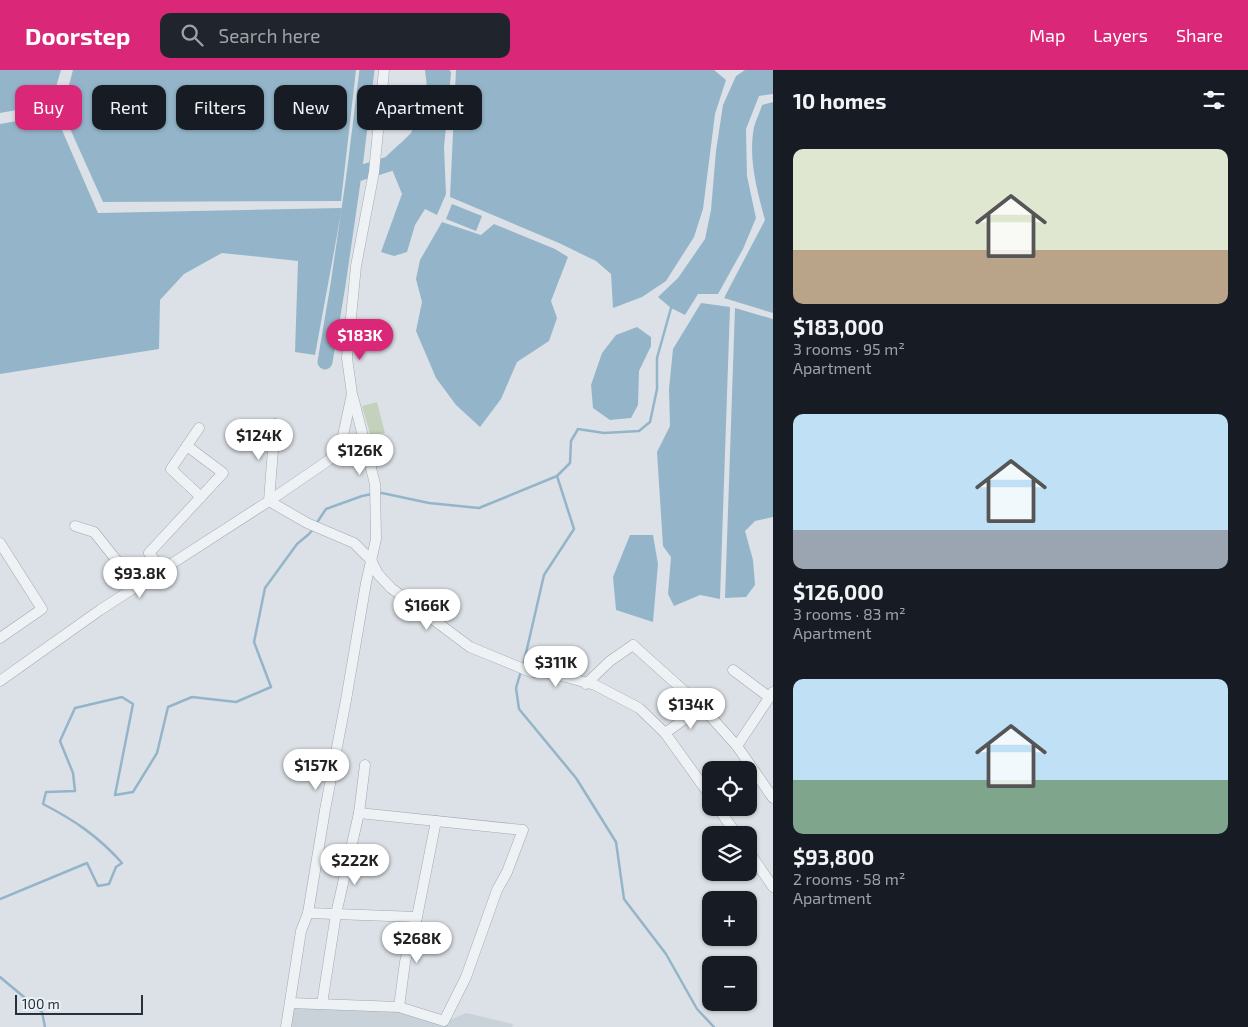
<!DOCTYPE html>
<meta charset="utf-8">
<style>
body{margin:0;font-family:"Exo 2",sans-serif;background:#20242c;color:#f1f3f6;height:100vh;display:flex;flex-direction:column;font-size:19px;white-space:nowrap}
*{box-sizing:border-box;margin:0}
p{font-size:16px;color:#9ea1a6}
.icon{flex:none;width:28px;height:28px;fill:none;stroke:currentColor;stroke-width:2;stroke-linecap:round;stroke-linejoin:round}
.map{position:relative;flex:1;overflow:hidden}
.details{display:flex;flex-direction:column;background:#171b24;width:475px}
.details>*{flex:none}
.banner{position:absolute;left:15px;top:15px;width:475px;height:45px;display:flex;gap:10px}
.controls{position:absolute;left:702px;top:691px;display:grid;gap:10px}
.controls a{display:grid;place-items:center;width:55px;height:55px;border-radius:10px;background:#171b24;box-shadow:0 1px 4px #0004;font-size:25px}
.scale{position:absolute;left:15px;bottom:12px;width:128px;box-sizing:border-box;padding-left:5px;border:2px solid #25313d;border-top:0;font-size:14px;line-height:18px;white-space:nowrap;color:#25313d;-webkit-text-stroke:4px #ebf0f4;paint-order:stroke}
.price{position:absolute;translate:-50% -42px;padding:0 11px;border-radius:18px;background:#fff;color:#222;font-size:16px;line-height:32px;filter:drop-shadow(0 1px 2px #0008)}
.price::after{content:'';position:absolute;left:50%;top:30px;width:15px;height:11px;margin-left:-8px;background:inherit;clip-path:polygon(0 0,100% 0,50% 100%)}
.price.active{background:#db2777;color:#fff}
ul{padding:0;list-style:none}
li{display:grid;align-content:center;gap:10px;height:265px;padding:0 20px}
li span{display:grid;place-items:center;height:155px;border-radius:10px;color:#555}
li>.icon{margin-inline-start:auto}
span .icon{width:90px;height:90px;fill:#fffc;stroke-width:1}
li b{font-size:21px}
h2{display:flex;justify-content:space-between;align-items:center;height:60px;padding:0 20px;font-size:21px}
.chip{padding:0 18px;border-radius:10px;background:#171b24;box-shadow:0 1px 4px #0004;font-size:18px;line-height:45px}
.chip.active{background:#db2777;color:#fff}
header{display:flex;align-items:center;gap:30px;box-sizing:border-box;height:70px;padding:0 25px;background:#db2777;color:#fff}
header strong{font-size:24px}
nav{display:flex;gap:28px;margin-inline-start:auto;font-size:18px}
.search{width:350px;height:45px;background:#20242c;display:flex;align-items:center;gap:12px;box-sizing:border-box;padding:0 18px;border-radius:10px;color:#9ea1a6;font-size:19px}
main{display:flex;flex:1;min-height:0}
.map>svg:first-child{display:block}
</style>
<header>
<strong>Doorstep</strong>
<div class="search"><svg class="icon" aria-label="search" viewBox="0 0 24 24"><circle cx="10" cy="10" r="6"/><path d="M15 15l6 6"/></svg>Search here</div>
<nav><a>Map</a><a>Layers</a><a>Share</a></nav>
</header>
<main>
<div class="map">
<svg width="773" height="957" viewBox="0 0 773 957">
<rect width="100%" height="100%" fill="#dce1e7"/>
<polygon fill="#c9d1d9" points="291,934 397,941 442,953 466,943 513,954 512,957 288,957"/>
<polygon fill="#c4d1bc" points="377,332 385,363 371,367 362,336"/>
<g fill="#94b5c9">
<polygon points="0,0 61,0 51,34 0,43"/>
<polygon points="73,0 356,0 341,131 103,132 62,41"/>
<polygon points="425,0 450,0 451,3 444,77 446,124 437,145 425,139 415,155 407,182 394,186 381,182 402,124 387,87 411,63 428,26"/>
<polygon points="456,0 714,0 726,10 715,44 703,139 694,167 666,211 642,227 613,238 611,204 596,191 559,173 450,127"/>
<polygon points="745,0 773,0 773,24 759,26 746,59 747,106 756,148 743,179 718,224 698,224 685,245 671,238 658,227 678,208 705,169 711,140 716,81 723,35 736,6"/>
<path d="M773 32V243L724 228 765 150C757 120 748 89 754 57 756 50 760 42 762 35Z"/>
<polygon points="55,44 98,143 342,138 315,285 295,282 298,191 222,183 184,204 160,230 159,279 0,304 0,54"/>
<polygon points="452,134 482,146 476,161 446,149"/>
<polygon points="442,152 481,165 494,154 555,179 568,187 551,231 557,248 549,271 517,292 501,329 480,357 456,335 436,308 416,261 422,232 416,209 420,190"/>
<polygon points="701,233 730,237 720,529 700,525 674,536 668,524 671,487 663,476 657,382 670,356 669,319 673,279"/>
<polygon points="735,238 773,249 773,447 755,451 745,461 753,490 755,515 746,527 725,528"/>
<polygon points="637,257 651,267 651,276 639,301 638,335 631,348 610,350 593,338 591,315 602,283 616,265"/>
<polygon points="630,465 653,465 658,494 653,552 616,540 613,507"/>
</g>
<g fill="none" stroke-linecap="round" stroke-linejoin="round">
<g stroke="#94b5c9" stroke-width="2.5">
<polyline points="377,423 382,423 429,433 479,438 557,406 570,393 571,371 578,359 604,363 639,361 650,352 657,319 657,288 671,238"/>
<polyline points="316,454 326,439 362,426 372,424"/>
<polyline points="523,596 544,505 574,459 557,406"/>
<polyline points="521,601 516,618 519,639 576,708 616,772 624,829 666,884 697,939 714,957"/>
<path d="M0 829 87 793 98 816 109 814 116 797 122 793C98 766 74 750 43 734L46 722 75 721 73 703 60 671 75 638 122 627 133 634 115 725 133 722 157 683 168 637 192 627 236 632 271 617 254 572 265 518 297 474 309 464 313 459"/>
<polyline points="0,907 42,942 45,957"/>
</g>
<g stroke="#94b5c9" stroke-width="15">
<polyline points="354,105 367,0"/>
<polyline points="325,292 338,215 354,105 389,94 404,80"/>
</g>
<g stroke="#a1a9b1" stroke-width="11">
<g id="street">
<polyline points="199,358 171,399 201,427"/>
<polyline points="269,431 307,453 354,473 371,490 378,504 391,518 470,577 531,602 551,603 595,615 639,638 665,663 711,727"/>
<polyline points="269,431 275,354"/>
<polyline points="75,456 94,462 137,516"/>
<polyline points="0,473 42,539 0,568"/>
<polyline points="162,500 149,483 223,403 187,376"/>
<polyline points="733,600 769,627"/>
<polyline points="0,611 100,540 269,431 329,390 342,370 352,324 347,288 356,196 374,102 384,0"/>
<polyline points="586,614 610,591 633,575 702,637 737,676 773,728"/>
<polyline points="665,663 702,637"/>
<polyline points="737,676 773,622"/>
<polyline points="718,738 737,765"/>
<polyline points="749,782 773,817"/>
<polyline points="308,843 417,847 436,751"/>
<polyline points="290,933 399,937 444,951 466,907 497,820 507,802 523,760 359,743"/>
<polyline points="322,934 336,844 359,743 365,695"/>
<polyline points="399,937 405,892 417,847"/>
<polyline points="286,957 301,861 308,843 325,740 346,630 366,513 376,469 375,414 353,327"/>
</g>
</g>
<use href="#street" stroke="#eef2f5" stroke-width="10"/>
</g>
</svg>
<div class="controls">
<a><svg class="icon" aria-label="locate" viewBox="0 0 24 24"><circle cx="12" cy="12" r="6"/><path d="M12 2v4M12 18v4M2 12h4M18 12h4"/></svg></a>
<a><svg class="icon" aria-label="layers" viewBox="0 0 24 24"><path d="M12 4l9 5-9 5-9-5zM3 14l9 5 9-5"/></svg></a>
<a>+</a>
<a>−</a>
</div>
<div class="scale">100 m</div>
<b class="price active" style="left:360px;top:291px">$183K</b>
<b class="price" style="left:259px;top:391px">$124K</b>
<b class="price" style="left:360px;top:406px">$126K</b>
<b class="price" style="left:140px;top:529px">$93.8K</b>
<b class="price" style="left:427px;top:561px">$166K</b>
<b class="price" style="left:556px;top:618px">$311K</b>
<b class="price" style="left:691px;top:660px">$134K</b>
<b class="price" style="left:316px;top:721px">$157K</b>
<b class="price" style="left:355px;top:816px">$222K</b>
<b class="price" style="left:417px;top:894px">$268K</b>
<div class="banner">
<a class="chip active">Buy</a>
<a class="chip">Rent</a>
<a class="chip">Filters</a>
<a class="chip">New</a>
<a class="chip">Apartment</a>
</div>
</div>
<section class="details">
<h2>10 homes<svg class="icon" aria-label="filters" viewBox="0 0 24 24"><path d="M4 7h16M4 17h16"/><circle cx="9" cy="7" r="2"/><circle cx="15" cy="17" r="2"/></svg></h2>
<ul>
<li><span style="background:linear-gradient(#dfe7d0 65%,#b9a48a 0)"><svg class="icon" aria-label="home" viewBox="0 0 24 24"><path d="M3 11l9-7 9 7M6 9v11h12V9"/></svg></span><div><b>$183,000</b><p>3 rooms · 95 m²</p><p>Apartment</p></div></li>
<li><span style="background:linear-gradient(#bfe0f5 75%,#9aa5b1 0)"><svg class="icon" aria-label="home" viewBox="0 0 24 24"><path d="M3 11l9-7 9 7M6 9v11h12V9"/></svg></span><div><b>$126,000</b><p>3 rooms · 83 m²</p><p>Apartment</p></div></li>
<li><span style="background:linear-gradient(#bfe0f5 65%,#7fa58c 0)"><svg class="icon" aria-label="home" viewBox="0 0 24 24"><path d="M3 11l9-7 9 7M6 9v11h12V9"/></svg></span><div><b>$93,800</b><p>2 rooms · 58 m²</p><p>Apartment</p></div></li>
</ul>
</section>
</main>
